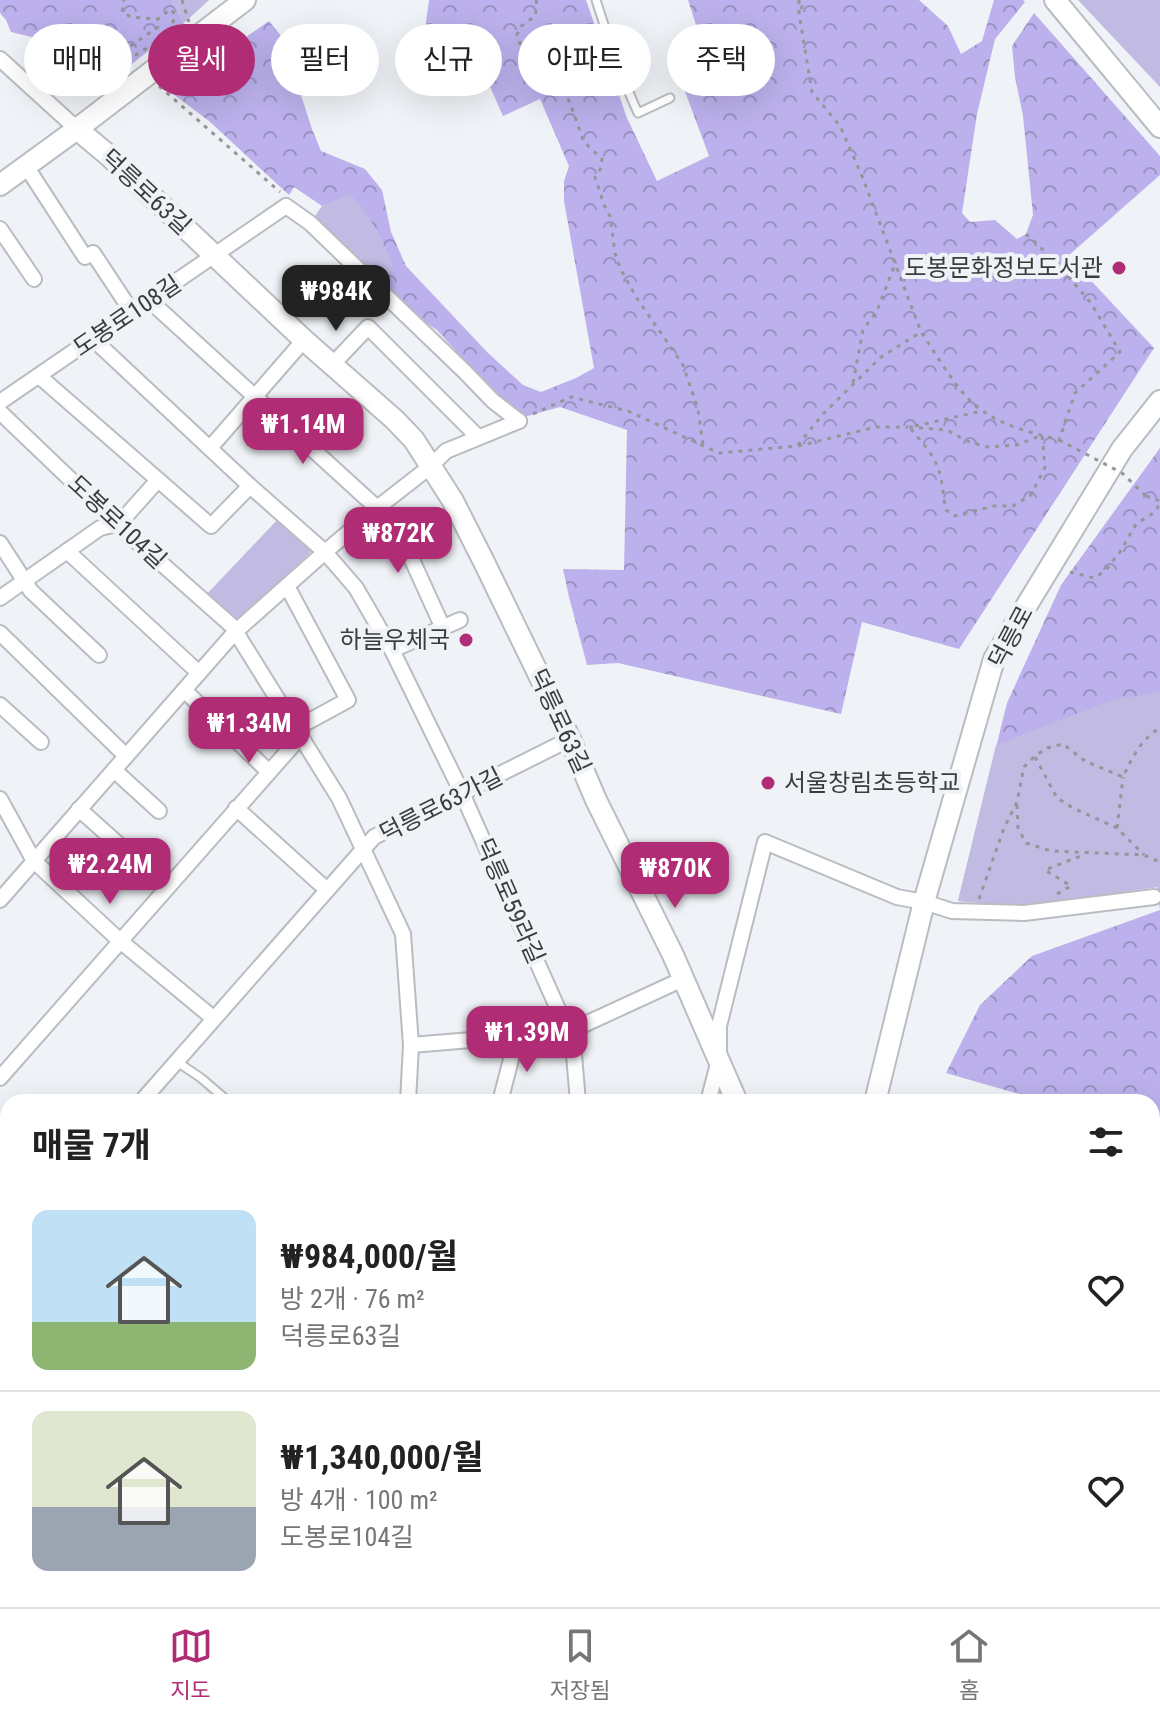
<!DOCTYPE html>
<html lang="ko">
<meta charset="utf-8">
<style>
body{margin:0;font-family:"Roboto Condensed","Noto Sans KR",sans-serif;background:#f2f2f2;color:#222;height:100vh;display:flex;flex-direction:column;font-size:30px;white-space:nowrap}
*{box-sizing:border-box;margin:0}
p{font-size:26px;color:#767676}
.icon{flex:none;width:44px;height:44px;fill:none;stroke:currentColor;stroke-width:2;stroke-linecap:round;stroke-linejoin:round}
.map{position:relative;flex:1;overflow:hidden}
.sheet{position:absolute;left:0px;top:1094px;width:1160px;height:514px;display:flex;flex-direction:column;background:#fff;border-radius:24px 24px 0 0;box-shadow:0 8px 32px #0002}
.sheet>*{flex:none}
.hud{position:absolute;left:24px;top:24px;width:1112px;height:72px;display:flex;gap:16px}
.price{position:absolute;translate:-50% -68px;padding:0 18px;border-radius:16px;background:#b02d76;color:#fff;font-size:26px;line-height:52px;filter:drop-shadow(0 2px 4px #0008)}
.price::after{content:'';position:absolute;left:50%;top:48px;width:24px;height:18px;margin-left:-12px;background:inherit;clip-path:polygon(0 0,100% 0,50% 100%)}
.price.on{background:#222;color:#fff}
ul{padding:0;list-style:none}
li{display:flex;align-items:center;gap:24px;height:200px;padding:0 32px}
li+li{border-top:2px solid #e0e0e0}
li span{display:grid;place-items:center;flex:none;width:224px;height:160px;border-radius:16px;color:#555}
li>.icon{margin-inline-start:auto}
span .icon{width:96px;height:96px;fill:#fffc;stroke-width:1}
li b{font-size:34px}
h2{display:flex;justify-content:space-between;align-items:center;height:96px;padding:0 32px;font-size:34px}
.chip{padding:0 28px;border-radius:36px;background:#fff;box-shadow:0 8px 32px #0002;font-size:28px;line-height:72px}
.chip.on{background:#b02d76;color:#fff}
.tabs{display:flex;justify-content:space-around;align-items:center;height:112px;border-top:2px solid #e0e0e0;background:#fff;font-size:22px;color:#767676}
.tabs a{display:grid;justify-items:center;gap:4px}
.tabs .on{color:#b02d76}
.map>svg:first-child{display:block}
</style>
<div class="map">
<svg width="1160" height="1607" viewBox="0 0 1160 1607">
<defs>
<pattern id="forest-crowns" width="20" height="18" patternUnits="userSpaceOnUse" patternTransform="scale(2)"><rect width="20" height="18" fill="#bcb1ec"/><path d="M2 6a3 3 0 1 1 6 0M12 15a3 3 0 1 1 6 0" fill="none" stroke="#9a91c1"/></pattern>
</defs>
<rect width="100%" height="100%" fill="#eff2f6"/>
<g fill="url(#forest-crowns)">
<polygon points="0,0 174,0 173,4 184,23 123,71 111,58 69,46 11,32 6,20 0,13"/>
<path d="M429 0H586L627 118 657 181 709 156 680 78 712 60 696 25 688 0H919L948 26 961 54 982 41 994 0H1023L1025 2 995 39 977 114 962 213 970 222 995 220 1017 239 1026 234 1033 215 1023 116 1015 77 1012 46 1034 13 1160 156V175L1068 256 1154 348 959 649 862 622 841 714 618 663 587 665 569 597 563 569 624 570 627 430 560 407 524 417 498 398 437 330 417 317 380 277 393 270C382 238 373 220 350 195L322 206 294 187 289 195 209 121 169 91 269 21 282 37 312 129 321 151 365 169 382 190 391 232 406 266 488 353 523 385 541 392 576 378 594 368 564 201V181L569 166 540 99 503 116 471 44 450 42 425 29Z"/>
<polygon points="1160,448 1160,1134 1152,1132 1152,1102 1047,1102 946,1073 980,1005 1032,956 1160,910 1157,887 1019,906 958,901 1007,703 1061,585"/>
</g>
<g fill="#c1bae3">
<polygon points="174,0 209,0 184,23 173,4"/>
<polygon points="1078,0 1160,0 1160,88 1160,87"/>
<path d="M350 194C373 220 382 238 393 270L373 281 310 223 322 206Z"/>
<polygon points="280,517 315,548 236,624 205,596"/>
<polygon points="1160,692 1160,889 1157,887 1019,906 958,901 996,745 1112,700"/>
<polygon points="0,1560 8,1561 8,1600 92,1600 90,1607 0,1607"/>
</g>
<g fill="none" stroke-linecap="round" stroke-linejoin="round">
<g stroke="#b9bcc0" stroke-width="11">
<g id="lane">
<path d="M596 0C608 38 621 76 638 113L670 98"/>
<polyline points="176,1061 201,1078 229,1102"/>
</g>
</g>
<g stroke="#b9bcc0" stroke-width="18">
<g id="street">
<polyline points="0,59 77,129"/>
<polyline points="26,166 85,257 93,253 132,312"/>
<polyline points="0,229 34,279"/>
<polyline points="149,300 377,508 408,551 443,628"/>
<polyline points="93,339 250,486 325,552 356,588 392,650 462,793 573,1043 578,1102"/>
<polyline points="332,365 368,327 478,437"/>
<polyline points="39,376 211,526 250,486"/>
<polyline points="0,402 286,206 310,223 464,371 493,401 519,421"/>
<polyline points="0,412 117,524 232,626 339,798 403,934 411,1045 408,1102"/>
<polyline points="210,448 304,340"/>
<polyline points="0,543 31,591 99,655"/>
<polyline points="67,551 199,673"/>
<polyline points="0,598 100,528 117,524 125,517 158,480"/>
<polyline points="0,633 126,756"/>
<polyline points="392,650 460,620"/>
<polyline points="184,690 269,772"/>
<polyline points="0,705 41,742"/>
<polyline points="114,770 159,811"/>
<polyline points="0,799 34,861 119,940 213,1018"/>
<polyline points="236,808 327,890"/>
<polyline points="79,809 166,887"/>
<polyline points="0,900 235,632 325,552 377,508 431,466 446,451 519,421"/>
<polyline points="411,1045 568,1032 683,979"/>
<polyline points="0,1078 301,736 302,725 348,700 287,586"/>
<polyline points="141,1102 374,837 570,739"/>
<polyline points="500,1102 517,1036"/>
<polyline points="708,1102 719,1060 719,1026 765,842 897,897 924,902 952,911 1024,913 1154,897"/>
<polyline points="0,1264 8,1255"/>
<polyline points="1152,1480 1160,1482"/>
<polyline points="0,1533 8,1530"/>
<polyline points="1152,1548 1160,1550"/>
<polyline points="560,1600 588,1607"/>
<polyline points="1111,1600 1134,1607"/>
<polyline points="98,1607 100,1600"/>
<polyline points="231,1607 234,1600"/>
<polyline points="331,1607 333,1600"/>
<polyline points="456,1607 457,1600"/>
<polyline points="540,1607 542,1600"/>
<polyline points="640,1607 641,1600"/>
<polyline points="834,1607 836,1600"/>
<polyline points="888,1607 889,1600"/>
<polyline points="952,1607 954,1600"/>
<polyline points="1015,1607 1017,1600"/>
</g>
</g>
<g stroke="#b9bcc0" stroke-width="24">
<g id="secondary">
<polyline points="1055,0 1160,127"/>
<polyline points="77,129 108,155 304,340 395,420 414,440 453,501 484,562 570,739 596,800 673,955 737,1102"/>
<polyline points="0,185 77,129 245,0"/>
<polyline points="875,1102 924,902 994,659 1122,449 1160,401"/>
<polyline points="751,1607 753,1600"/>
</g>
</g>
<g stroke="#949699" stroke-width="3" stroke-dasharray="4 6" stroke-linecap="butt">
<polyline points="182,0 189,22"/>
<polyline points="536,0 537,5 535,16 520,27 517,35 522,50 530,67 557,80 564,87 584,142 602,159 601,168 595,177 604,205 610,216 615,253 620,268 636,297 683,365 698,409 703,445"/>
<polyline points="799,0 799,13 812,92 840,126 862,176 921,332"/>
<polyline points="801,9 805,0"/>
<polyline points="127,60 122,52 158,27 158,20"/>
<path d="M118 66C136 54 172 37 175 15L171 9 158 19 131 17 122 12 124 0"/>
<polyline points="159,86 280,192"/>
<polyline points="853,383 863,330 877,311 895,264"/>
<path d="M533 414 571 397 628 411 719 453 797 446 823 414 881 357 921 332C938 356 958 395 983 411 1005 427 1034 433 1059 440L1075 393 1120 352 1091 303 1054 260 1026 234"/>
<polyline points="915,426 982,411"/>
<path d="M909 427 947 430 967 441 986 447 1017 445 1042 435 1045 467 1031 495 1013 506H994L954 516 946 510C943 497 943 483 939 471 934 454 920 440 909 427Z"/>
<polyline points="798,446 876,427 908,427"/>
<polyline points="1146,496 1160,501"/>
<polyline points="1070,572 1094,578 1105,571 1120,552 1136,524 1155,512 1160,503"/>
<polyline points="1035,757 1057,798 1073,808 1117,828 1144,855"/>
<polyline points="1017,805 1018,828 1026,843 1051,851 1144,855 1160,862"/>
<polyline points="1117,828 1123,777"/>
<polyline points="1057,894 1071,886 1045,870 1083,855"/>
<path d="M979 899 1004 828 1017 802 1024 767 1035 756 1047 748 1063 744 1085 761 1123 777C1132 758 1141 739 1160 728"/>
<polyline points="20,1607 23,1600"/>
</g>
<use href="#lane" stroke="#fff" stroke-width="7"/>
<use href="#street" stroke="#fff" stroke-width="14"/>
<use href="#secondary" stroke="#fff" stroke-width="20"/>
<polyline stroke="#949699" stroke-width="3" stroke-dasharray="4 6" stroke-linecap="butt" points="1059,440 1122,473 1146,496"/>
</g>
<g fill="#b02d76" stroke="#eff2f6" stroke-width="3">
<circle cx="1119" cy="268" r="8"/>
<circle cx="466" cy="640" r="8"/>
<circle cx="768" cy="783" r="8"/>
</g>
<g text-anchor="middle" stroke-width="8" stroke-linejoin="round" paint-order="stroke">
<g font-size="24" fill="#3b3c3e" stroke="#eff2f6">
<text transform="translate(146 192) rotate(43)" y="8">덕릉로63길</text>
<text transform="translate(127 316) rotate(-34)" y="8">도봉로108길</text>
<text transform="translate(117 522) rotate(43)" y="8">도봉로104길</text>
<text transform="translate(1011 637) rotate(-62)" y="8">덕릉로</text>
<text transform="translate(560 721) rotate(65)" y="8">덕릉로63길</text>
<text transform="translate(441 805) rotate(-27)" y="8">덕릉로63가길</text>
<text transform="translate(510 901) rotate(66)" y="8">덕릉로59라길</text>
</g>
<g font-size="24" fill="#3b3c3e" stroke="#eff2f6" text-anchor="end">
<text x="1103" y="276">도봉문화정보도서관</text>
<text x="450" y="648">하늘우체국</text>
<text x="784" y="791" text-anchor="start">서울창림초등학교</text>
</g>
</g>
</svg>
<b class="price on" style="left:336px;top:333px">₩984K</b>
<b class="price" style="left:303px;top:466px">₩1.14M</b>
<b class="price" style="left:398px;top:575px">₩872K</b>
<b class="price" style="left:249px;top:765px">₩1.34M</b>
<b class="price" style="left:110px;top:906px">₩2.24M</b>
<b class="price" style="left:675px;top:910px">₩870K</b>
<b class="price" style="left:527px;top:1074px">₩1.39M</b>
<div class="hud">
<a class="chip">매매</a>
<a class="chip on">월세</a>
<a class="chip">필터</a>
<a class="chip">신규</a>
<a class="chip">아파트</a>
<a class="chip">주택</a>
</div>
<section class="sheet">
<h2>매물 7개<svg class="icon" aria-label="filters" viewBox="0 0 24 24"><path d="M4 7h16M4 17h16"/><circle cx="9" cy="7" r="2"/><circle cx="15" cy="17" r="2"/></svg></h2>
<ul>
<li><span style="background:linear-gradient(#bfe0f5 70%,#8fb573 0)"><svg class="icon" aria-label="home" viewBox="0 0 24 24"><path d="M3 11l9-7 9 7M6 9v11h12V9"/></svg></span><div><b>₩984,000/월</b><p>방 2개 · 76 m²</p><p>덕릉로63길</p></div><svg class="icon" aria-label="heart" viewBox="0 0 24 24"><path d="M12 20l-8-8c-3-5 5-10 8-4 3-6 11-1 8 4z"/></svg></li>
<li><span style="background:linear-gradient(#dfe7d0 60%,#9aa5b1 0)"><svg class="icon" aria-label="home" viewBox="0 0 24 24"><path d="M3 11l9-7 9 7M6 9v11h12V9"/></svg></span><div><b>₩1,340,000/월</b><p>방 4개 · 100 m²</p><p>도봉로104길</p></div><svg class="icon" aria-label="heart" viewBox="0 0 24 24"><path d="M12 20l-8-8c-3-5 5-10 8-4 3-6 11-1 8 4z"/></svg></li>
</ul>
</section>
</div>
<nav class="tabs">
<a class="on"><svg class="icon" aria-label="map" viewBox="0 0 24 24"><path d="M3 6l6-2 6 2 6-2v14l-6 2-6-2-6 2zM9 4v14M15 6v14"/></svg>지도</a>
<a><svg class="icon" aria-label="saved" viewBox="0 0 24 24"><path d="M7 4h10v16l-5-4-5 4z"/></svg>저장됨</a>
<a><svg class="icon" aria-label="home" viewBox="0 0 24 24"><path d="M3 11l9-7 9 7M6 9v11h12V9"/></svg>홈</a>
</nav>
